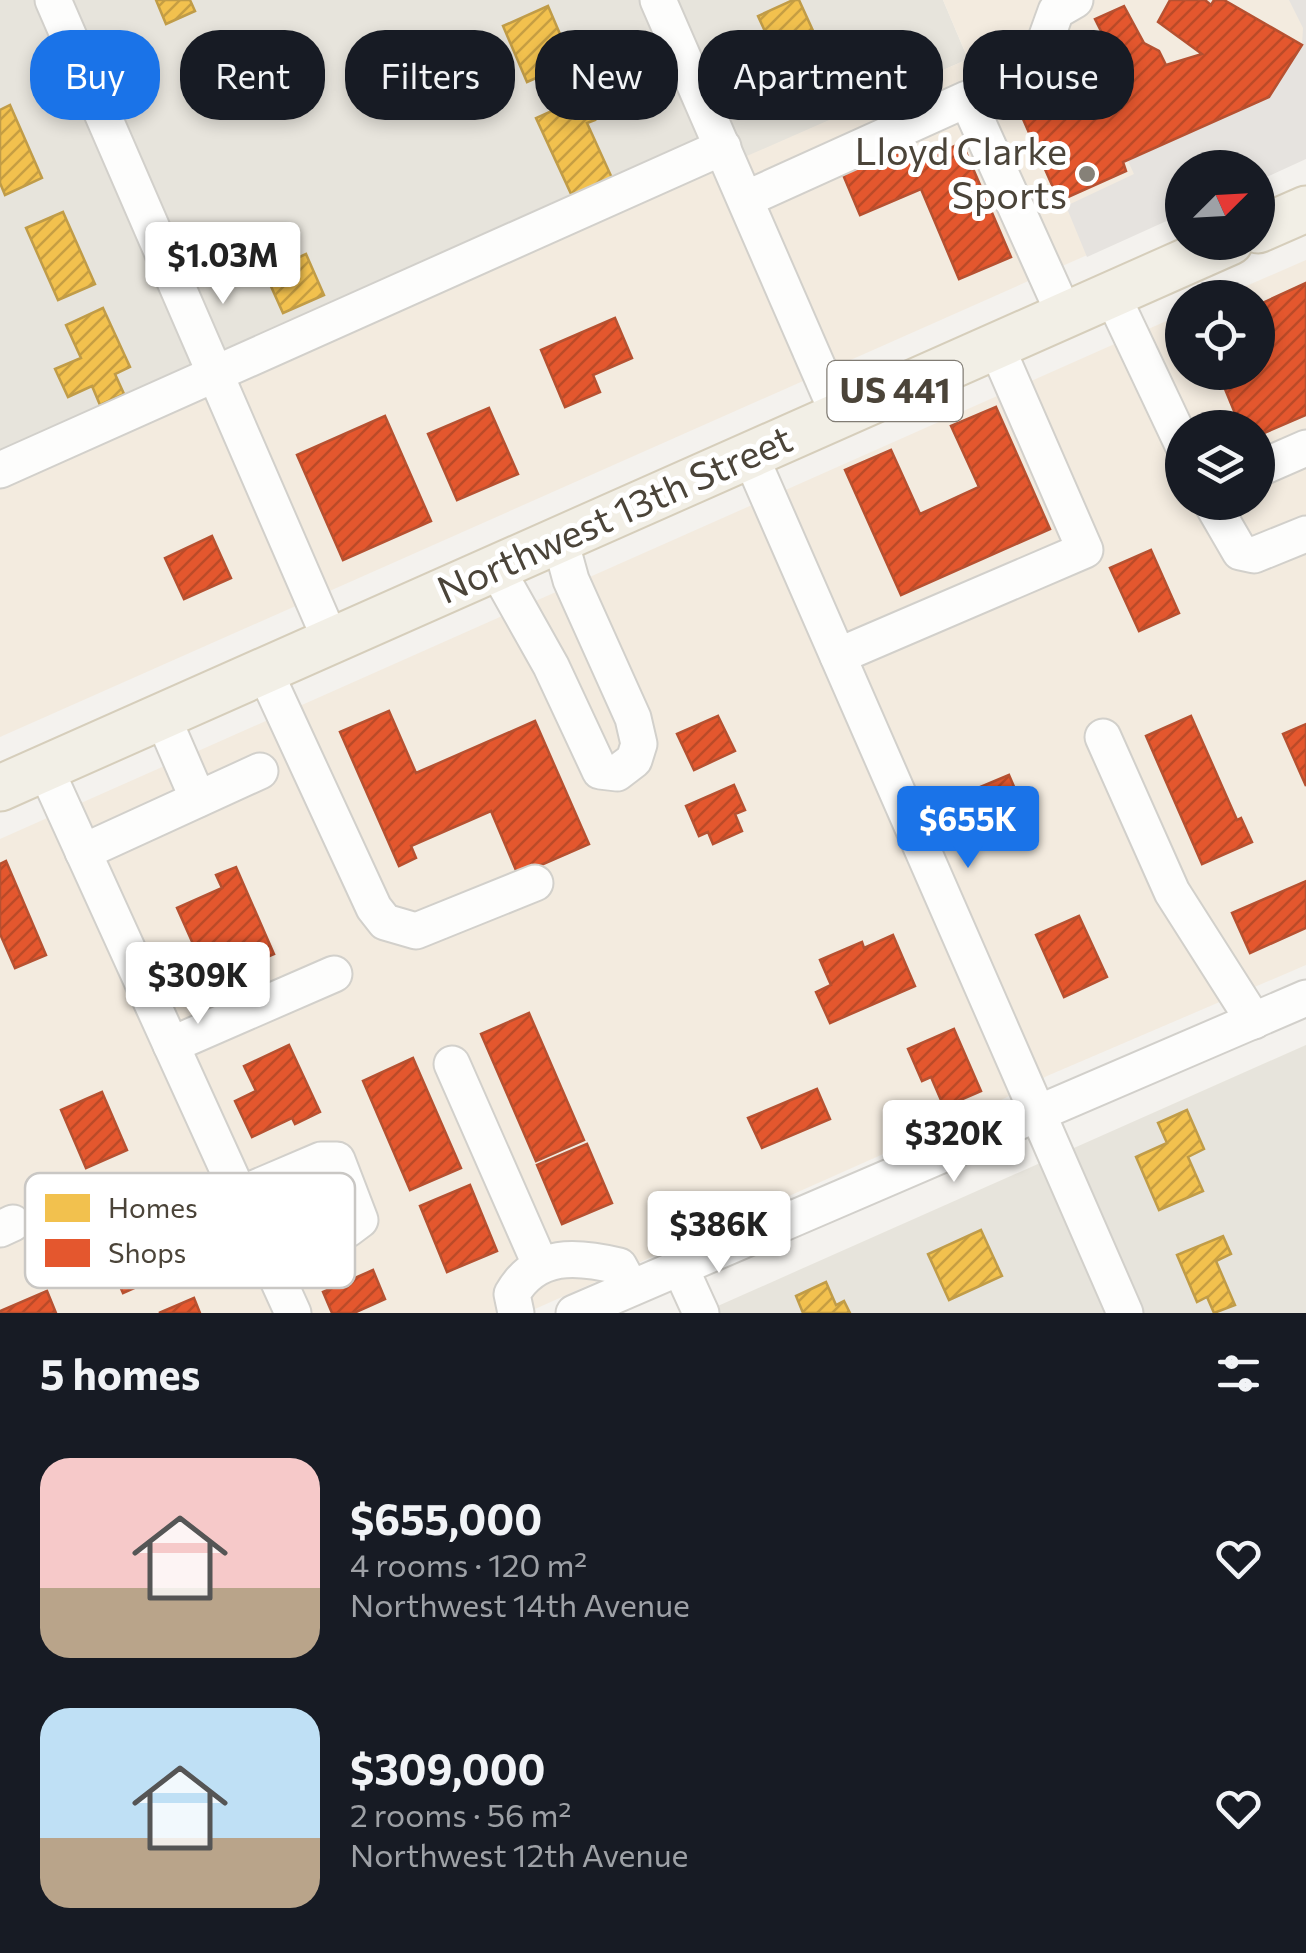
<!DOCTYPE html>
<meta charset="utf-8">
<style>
body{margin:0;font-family:Commissioner,sans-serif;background:#20242c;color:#f1f3f6;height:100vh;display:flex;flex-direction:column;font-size:38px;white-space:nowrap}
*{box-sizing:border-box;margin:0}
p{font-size:32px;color:#9ea1a6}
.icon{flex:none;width:55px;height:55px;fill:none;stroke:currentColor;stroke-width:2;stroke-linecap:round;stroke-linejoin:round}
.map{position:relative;height:1313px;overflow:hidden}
.panel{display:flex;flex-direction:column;background:#171b24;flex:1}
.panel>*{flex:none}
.banner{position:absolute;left:30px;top:30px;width:1248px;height:90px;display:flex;gap:20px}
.needle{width:65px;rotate:66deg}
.tools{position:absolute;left:1165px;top:150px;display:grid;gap:20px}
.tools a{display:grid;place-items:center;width:110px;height:110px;border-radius:50%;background:#171b24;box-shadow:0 5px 15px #0003;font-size:50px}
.price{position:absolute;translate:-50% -85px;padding:0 22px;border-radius:10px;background:#fff;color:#222;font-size:32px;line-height:65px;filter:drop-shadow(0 2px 5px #0008)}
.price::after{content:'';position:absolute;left:50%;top:60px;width:30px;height:22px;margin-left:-15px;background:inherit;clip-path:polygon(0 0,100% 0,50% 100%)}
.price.active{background:#1a73e8;color:#fff}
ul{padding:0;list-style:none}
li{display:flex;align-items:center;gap:30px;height:250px;padding:0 40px}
li span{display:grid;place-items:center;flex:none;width:280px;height:200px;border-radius:30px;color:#555}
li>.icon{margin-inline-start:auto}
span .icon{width:120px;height:120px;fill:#fffc;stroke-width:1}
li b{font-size:42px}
h2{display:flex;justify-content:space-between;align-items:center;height:120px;padding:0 40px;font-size:42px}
.tag{padding:0 35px;border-radius:40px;background:#171b24;box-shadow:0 5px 15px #0003;font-size:35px;line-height:90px}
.tag.active{background:#1a73e8;color:#fff}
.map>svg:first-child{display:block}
</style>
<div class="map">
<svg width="1306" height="1313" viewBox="0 0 1306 1313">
<defs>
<pattern id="homes-hatch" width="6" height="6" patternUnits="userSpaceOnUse" patternTransform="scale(2.5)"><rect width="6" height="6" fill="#f2c14e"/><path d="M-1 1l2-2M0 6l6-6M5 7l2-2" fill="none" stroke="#c69e42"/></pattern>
<pattern id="shops-hatch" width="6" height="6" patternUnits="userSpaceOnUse" patternTransform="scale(2.5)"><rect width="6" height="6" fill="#e4572e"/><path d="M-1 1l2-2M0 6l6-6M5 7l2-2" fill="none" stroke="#bb4a28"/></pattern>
</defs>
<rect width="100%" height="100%" fill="#f4f2ee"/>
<g fill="#e7e4dc">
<polygon points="0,0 943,0 968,59 0,488"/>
<polygon points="1306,1045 1306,1313 702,1313"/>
</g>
<g fill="#f3ebdf" fill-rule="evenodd">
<polygon points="943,0 1306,0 1306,158 1258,168 1182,168 1182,213 0,737 0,484 968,59"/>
<path d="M1306 260V965L1047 1076 982 1110 526 1313H0V839L1182 314V372H1258V298L1221 297ZM1182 428H1258V502H1182Z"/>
</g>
<polygon fill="#e6e3df" points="1289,0 1306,0 1306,159 1258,181 1258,168 1182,168 1182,214 1087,257 1066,206 1134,174 1128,161 1269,97 1302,45 1303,28"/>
<g fill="url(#homes-hatch)" stroke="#c09c48" stroke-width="2.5">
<polygon points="156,0 190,0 195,11 166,24"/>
<polygon points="793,0 799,0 835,79 795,97 758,16"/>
<polygon points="548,6 572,62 527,82 503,26"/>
<polygon points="585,96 595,120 587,123 612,178 572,196 536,118"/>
<polygon points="10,105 42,178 5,195 0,183 0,110"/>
<polygon points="63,212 95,284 58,300 26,228"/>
<polygon points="306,254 324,295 283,313 265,273"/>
<polygon points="103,308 130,367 115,374 124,394 100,405 92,386 68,397 55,369 81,358 66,325"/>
<polygon points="1187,1110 1204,1149 1188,1157 1203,1191 1159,1210 1136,1157 1167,1143 1158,1123"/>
<polygon points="981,1230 1002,1276 949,1300 928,1254"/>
<polygon points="1223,1236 1231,1254 1216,1261 1235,1305 1214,1313 1207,1297 1197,1302 1177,1255"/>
<polygon points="826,1282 836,1305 844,1301 850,1313 803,1313 796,1296"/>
</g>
<g fill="url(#shops-hatch)" stroke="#b65131" stroke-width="2.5">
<polygon points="1170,0 1205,0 1211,5 1214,0 1224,0 1302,45 1269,97 1123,162 1126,171 1059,201 1008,85 1039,72 1061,118 1092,104 1089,97 1124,77 1095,19 1124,6 1144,43 1159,51 1166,65 1202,54 1158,22"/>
<polygon points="906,142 915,163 962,143 1011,257 959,279 921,189 860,215 841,170"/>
<polygon points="1306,283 1306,415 1264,433 1258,450 1258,428 1241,428 1218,372 1258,372 1258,305"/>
<polygon points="615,318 632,358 593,375 600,392 565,407 541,350"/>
<polygon points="996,407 1050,529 901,595 845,470 891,450 920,514 979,487 951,426"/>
<polygon points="489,408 518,474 457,500 428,434"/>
<polygon points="385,416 431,521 343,560 297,455"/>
<polygon points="212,536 231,578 184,599 165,558"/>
<polygon points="1151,550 1179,613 1139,631 1110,568"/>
<polygon points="389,711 416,773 535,721 589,844 518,875 491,811 411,846 416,858 399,866 340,732"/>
<polygon points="718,716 735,751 694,770 677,734"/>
<polygon points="1191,716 1237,820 1241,818 1252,842 1202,864 1146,736"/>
<polygon points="1306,724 1306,786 1283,734"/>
<polygon points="1009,775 1027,817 984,836 966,793"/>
<polygon points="734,785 745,810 735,814 742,831 713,844 708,832 699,836 686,806"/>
<polygon points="6,861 46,955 15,968 0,934 0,864"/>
<polygon points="236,867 274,954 210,982 177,908 222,888 216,875"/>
<polygon points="1306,881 1306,928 1250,953 1232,913"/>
<polygon points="1079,916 1107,977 1064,997 1036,935"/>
<polygon points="893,935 915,986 830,1023 816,992 831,985 820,960 862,942 864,948"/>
<polygon points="529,1013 584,1140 536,1161 481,1034"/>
<polygon points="954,1029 981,1091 944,1107 931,1077 922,1081 908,1049"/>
<polygon points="289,1045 320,1112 295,1124 292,1118 252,1137 235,1101 256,1091 244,1066"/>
<polygon points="413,1058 461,1168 410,1190 363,1081"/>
<polygon points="817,1089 830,1119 762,1148 748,1118"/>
<polygon points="102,1092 127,1150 86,1168 61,1110"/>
<polygon points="587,1144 612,1203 562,1224 537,1165"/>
<polygon points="470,1185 497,1251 447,1272 420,1206"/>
<polygon points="162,1235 177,1269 123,1293 108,1259"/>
<polygon points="373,1270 385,1299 354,1313 332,1313 323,1292"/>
<polygon points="47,1291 56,1313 0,1313 0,1311"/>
<polygon points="194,1298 200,1313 159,1313"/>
</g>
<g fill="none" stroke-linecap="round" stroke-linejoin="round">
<g stroke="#d2d0cb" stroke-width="39">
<g id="minor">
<polyline points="53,0 331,641"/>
<polyline points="658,0 839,416"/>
<polyline points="1047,36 1056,11 1075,0"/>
<polyline points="746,199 967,99 1065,316"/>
<polyline points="1112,295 1182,443"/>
<polyline points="750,455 1125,1313"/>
<polyline points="1258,469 1306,448"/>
<polyline points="0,470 723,147"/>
<polyline points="1211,502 1240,552 1254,555 1306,534"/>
<polyline points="496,568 551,666 600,771 617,773 634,760 639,744 633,718 571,580 560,540"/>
<polyline points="838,656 1085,550 996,346"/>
<polyline points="264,670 374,908 385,922 416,931 535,883"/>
<polyline points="162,716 198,799"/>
<polyline points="1103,737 1172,892 1254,1021"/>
<polyline points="45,768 293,1313"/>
<polyline points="83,852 260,771"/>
<polyline points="171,1045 334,974"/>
<polyline points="452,1064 540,1264"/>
<polyline points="239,1195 321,1160 337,1160 360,1220 348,1229 268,1256"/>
<polyline points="0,1229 13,1223"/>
<polyline points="679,1265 701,1313"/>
<path d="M516 1313 512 1294C536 1252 577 1256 619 1266L630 1286"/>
<polyline points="574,1313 1306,998"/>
</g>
</g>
<g stroke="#d6cebb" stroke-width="49">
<g id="major">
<polyline points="1258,230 1306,209"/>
<polyline points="0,788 1230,242"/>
</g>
</g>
<use href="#minor" stroke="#fdfdfc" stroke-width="35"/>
<use href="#major" stroke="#f2efe6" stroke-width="45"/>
</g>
<circle fill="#868178" stroke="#fff" stroke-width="4" cx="1087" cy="174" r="10"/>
<g text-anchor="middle" stroke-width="10" stroke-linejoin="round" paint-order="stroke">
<rect fill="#fff" stroke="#817c74" stroke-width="2.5" x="827.5" y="361" width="135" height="60" rx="8"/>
<g font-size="35" font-weight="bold" fill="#4b4439">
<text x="895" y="403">US 441</text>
</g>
<g font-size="38" fill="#4b4439" stroke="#fff" text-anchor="end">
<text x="1067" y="165">Lloyd Clarke<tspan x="1067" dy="44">Sports</tspan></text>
</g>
<g font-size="38" fill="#4b4439" stroke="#fff">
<text transform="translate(615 515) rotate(-24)" y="13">Northwest 13th Street</text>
</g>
</g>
<rect x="25" y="1173" width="330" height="115" rx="15" fill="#fff" stroke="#c9c7c4" stroke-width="2.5"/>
<rect x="45" y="1194" width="45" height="28" fill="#f2c14e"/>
<rect x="45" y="1239" width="45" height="28" fill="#e4572e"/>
<g font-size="28" fill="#4b4439">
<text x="108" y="1218">Homes</text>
<text x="108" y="1263">Shops</text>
</g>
</svg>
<div class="tools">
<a><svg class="needle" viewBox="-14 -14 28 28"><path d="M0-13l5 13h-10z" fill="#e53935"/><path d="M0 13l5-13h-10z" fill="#9ea1a6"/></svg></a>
<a><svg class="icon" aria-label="locate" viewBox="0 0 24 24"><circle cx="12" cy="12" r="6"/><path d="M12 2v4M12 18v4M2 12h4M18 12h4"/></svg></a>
<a><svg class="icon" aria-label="layers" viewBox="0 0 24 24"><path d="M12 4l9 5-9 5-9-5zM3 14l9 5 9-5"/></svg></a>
</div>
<b class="price" style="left:223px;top:307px">$1.03M</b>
<b class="price active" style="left:968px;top:871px">$655K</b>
<b class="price" style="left:198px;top:1027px">$309K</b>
<b class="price" style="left:954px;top:1185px">$320K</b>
<b class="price" style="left:719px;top:1276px">$386K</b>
<div class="banner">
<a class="tag active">Buy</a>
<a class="tag">Rent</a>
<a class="tag">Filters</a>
<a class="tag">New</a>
<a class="tag">Apartment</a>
<a class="tag">House</a>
</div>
</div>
<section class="panel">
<h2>5 homes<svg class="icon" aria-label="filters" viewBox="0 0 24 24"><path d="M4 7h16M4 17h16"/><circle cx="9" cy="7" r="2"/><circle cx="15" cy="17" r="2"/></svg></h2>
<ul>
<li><span style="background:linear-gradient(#f6c9c9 65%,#b9a48a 0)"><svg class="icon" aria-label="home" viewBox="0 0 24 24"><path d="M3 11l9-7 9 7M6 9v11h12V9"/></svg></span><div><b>$655,000</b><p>4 rooms · 120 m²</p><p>Northwest 14th Avenue</p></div><svg class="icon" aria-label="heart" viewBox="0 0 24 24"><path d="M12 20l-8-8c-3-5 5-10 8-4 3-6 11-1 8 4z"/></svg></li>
<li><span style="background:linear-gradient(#bfe0f5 65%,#b9a48a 0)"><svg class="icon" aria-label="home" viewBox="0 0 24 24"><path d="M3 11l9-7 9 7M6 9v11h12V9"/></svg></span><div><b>$309,000</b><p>2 rooms · 56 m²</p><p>Northwest 12th Avenue</p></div><svg class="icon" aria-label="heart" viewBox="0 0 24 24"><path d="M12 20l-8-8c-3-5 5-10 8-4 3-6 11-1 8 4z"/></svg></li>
</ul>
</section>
